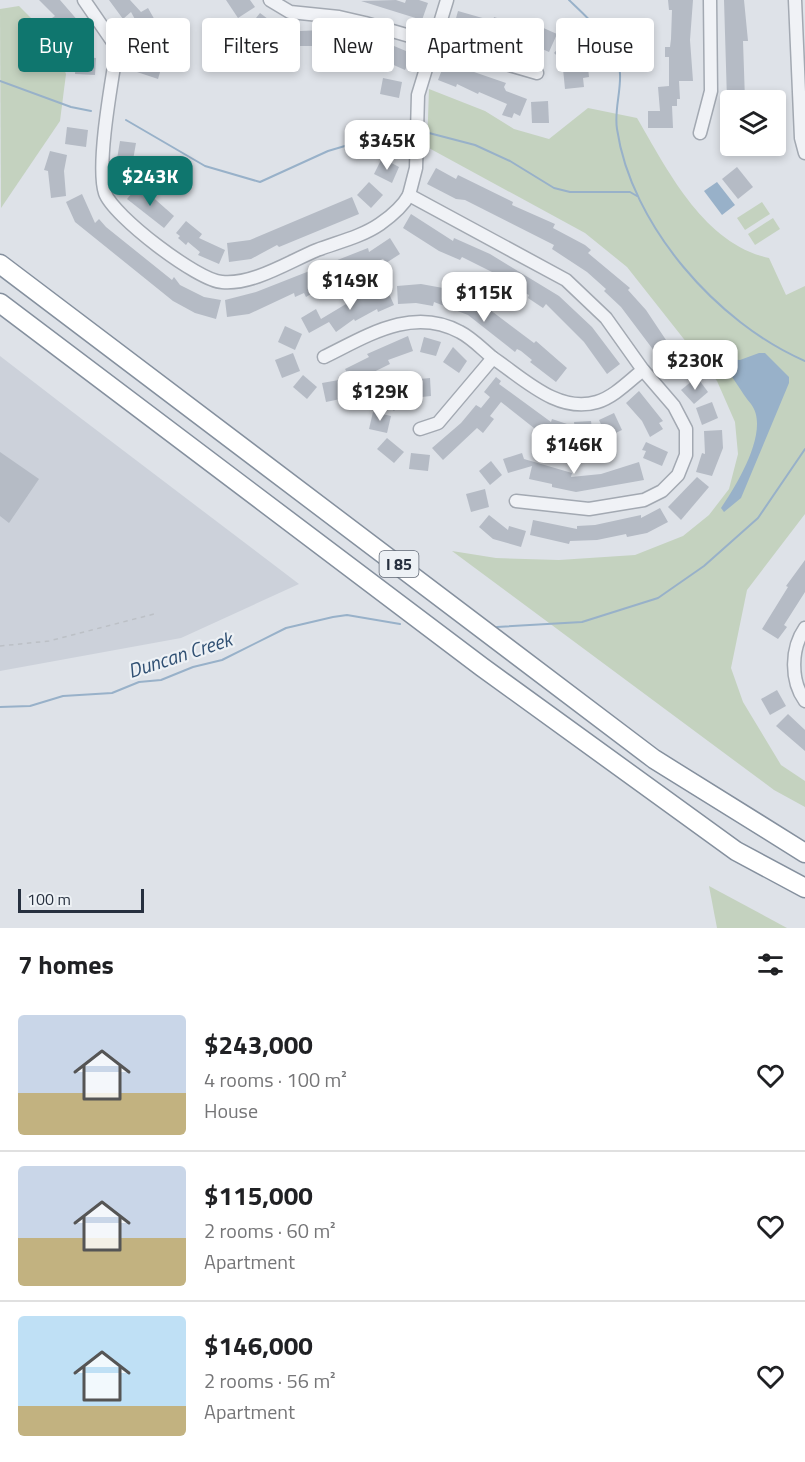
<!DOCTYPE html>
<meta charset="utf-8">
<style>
body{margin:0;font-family:"Titillium Web",sans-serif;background:#f2f2f2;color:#202124;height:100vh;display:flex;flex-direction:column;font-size:22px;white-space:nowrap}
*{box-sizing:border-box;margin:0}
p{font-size:20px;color:#757577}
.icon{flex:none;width:33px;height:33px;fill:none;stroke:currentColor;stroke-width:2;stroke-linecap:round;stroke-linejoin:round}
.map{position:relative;height:928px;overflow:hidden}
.details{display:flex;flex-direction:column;background:#fff;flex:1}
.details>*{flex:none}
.hud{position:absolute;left:18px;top:18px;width:770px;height:54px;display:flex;gap:12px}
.fabs{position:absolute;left:720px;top:90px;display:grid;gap:12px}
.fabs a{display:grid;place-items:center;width:66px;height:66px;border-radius:6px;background:#fff;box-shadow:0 3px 9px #0003;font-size:30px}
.scale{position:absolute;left:18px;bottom:15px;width:126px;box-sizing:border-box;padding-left:6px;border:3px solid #27303f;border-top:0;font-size:16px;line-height:21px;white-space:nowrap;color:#27303f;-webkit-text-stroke:4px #edf1f5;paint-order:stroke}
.price{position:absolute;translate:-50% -51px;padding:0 14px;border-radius:12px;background:#fff;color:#222;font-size:20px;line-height:39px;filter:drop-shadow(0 2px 3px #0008)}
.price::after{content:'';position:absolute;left:50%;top:36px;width:18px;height:14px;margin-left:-9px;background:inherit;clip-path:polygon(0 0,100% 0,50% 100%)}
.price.current{background:#0f766e;color:#fff}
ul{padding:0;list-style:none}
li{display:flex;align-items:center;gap:18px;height:150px;padding:0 18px}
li+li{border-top:2px solid #e0e0e0}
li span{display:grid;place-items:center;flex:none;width:168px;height:120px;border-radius:6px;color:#555}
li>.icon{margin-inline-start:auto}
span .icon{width:72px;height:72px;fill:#fffc;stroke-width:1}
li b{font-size:26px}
h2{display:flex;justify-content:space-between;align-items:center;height:72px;padding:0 18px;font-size:26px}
.tag{padding:0 21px;border-radius:6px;background:#fff;box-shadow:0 3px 9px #0003;font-size:21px;line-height:54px}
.tag.current{background:#0f766e;color:#fff}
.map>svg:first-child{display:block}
</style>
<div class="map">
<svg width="805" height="928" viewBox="0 0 805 928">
<rect width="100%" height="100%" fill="#dee2e8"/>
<polygon fill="#ccd1da" points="0,356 70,410 299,584 181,638 0,671"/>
<g fill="#c4d2bf">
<polygon points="19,6 52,39 66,74 60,121 1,208 0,9"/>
<path d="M429 89 485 111 514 129 549 139 588 108 637 118C668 171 704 244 769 258L786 295 805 286V514L747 590 731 668 743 702 781 765 805 781V807L774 790 452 551 496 558 559 560 635 555 683 536 709 515 729 489 738 454 735 422 717 381 627 267 585 233 427 147Z"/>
<polygon points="762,202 770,214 745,230 737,218"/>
<polygon points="773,218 780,229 755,245 748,234"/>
<polygon points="709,886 787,928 717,928"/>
</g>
<g fill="#98b1c9">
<polygon points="717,182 735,205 722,215 704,191"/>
<path d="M759 353H765L789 377V383L741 498 724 512 721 508C736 486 771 430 751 404 741 392 734 378 724 366L725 359 740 360Z"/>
</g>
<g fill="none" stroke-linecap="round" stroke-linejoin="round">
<g stroke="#98b1c9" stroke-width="2">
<path d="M569 0C588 18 619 45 620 74 621 92 614 111 617 129 631 225 717 323 805 361"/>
<polyline points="0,81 71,107 91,111"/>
<polyline points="126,120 205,166 260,182 328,151 402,129"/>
<polyline points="429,133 475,145 510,161 554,188 570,192 630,192 637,196"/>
<polyline points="497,627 582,622 658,598 704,566 758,518 805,449"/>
<polyline points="0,707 30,706 63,696 112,693 139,682 161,680 193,667 222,660 286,628 333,617 347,615 400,624"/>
</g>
</g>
<g fill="#b5bbc5">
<polygon points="39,0 60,0 86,30 93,46 77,52 68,31 65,34 52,18 55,16"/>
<polygon points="109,0 130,0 141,12 148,8 169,45 154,54 131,12 123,19"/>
<polygon points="226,0 250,0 255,7 238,18"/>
<polygon points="396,0 405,3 406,0 419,0 428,3 422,20 361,1"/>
<polygon points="668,0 693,0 690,40 693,81 679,81 680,99 677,99 677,106 672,106 673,128 648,128 648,111 660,111 658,87 669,86 669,57 665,57 665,47 670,47 671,39 672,10 669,10"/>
<polygon points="724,0 744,0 748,41 743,41 745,100 727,100"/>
<polygon points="458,11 493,21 494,17 500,19 498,26 534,38 539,26 557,34 549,52 524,41 521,51 453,29"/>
<polygon points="260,13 276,25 265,40 251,30 255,25 252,23"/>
<polygon points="277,26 300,31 324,30 324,46 294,46 294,48 274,44"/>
<polygon points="347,32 378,43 373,61 352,54 350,60 339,56 341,51 330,48 334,33 345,37"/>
<polygon points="567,38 580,49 566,64 554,53"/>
<polygon points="394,46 413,54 405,70 387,62"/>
<polygon points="143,55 163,62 158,79 137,72"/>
<polygon points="76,56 96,58 95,75 75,74"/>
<polygon points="445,62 506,83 504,87 506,91 527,99 520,116 514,113 512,118 502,115 507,104 479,92 478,94 457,84 456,87 438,80"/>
<polygon points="588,67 589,77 583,78 584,87 565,89 563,69"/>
<polygon points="383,78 402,82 399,98 380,94"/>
<polygon points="548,101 549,123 532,123 531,102"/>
<polygon points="67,127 88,130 86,147 65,144"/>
<polygon points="120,141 136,143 133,160 130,159 134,187 119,189 116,165"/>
<polygon points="50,151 67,155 64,171 66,196 51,198 48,171 44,170"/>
<polygon points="382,158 399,167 392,183 374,174"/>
<polygon points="737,167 753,187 738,199 722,179"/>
<polygon points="436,168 456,179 458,175 513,202 512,205 555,224 553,228 585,245 591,250 588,253 630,288 628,290 646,310 674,352 676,351 687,363 673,376 621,307 604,291 606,289 587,272 552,249 554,245 465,200 456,199 427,184"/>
<polygon points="369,182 383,195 371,208 357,195"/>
<polygon points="139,185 174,216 164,228 127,199"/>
<polygon points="82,194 95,223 99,219 106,227 172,280 174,277 180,285 204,297 221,300 216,319 195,313 173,301 75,222 66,202"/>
<polygon points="352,197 359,214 279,247 277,245 251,259 229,262 227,243 250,240"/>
<polygon points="411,214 453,241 454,238 490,254 559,296 592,327 620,364 607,374 584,342 546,304 543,308 528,298 529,295 490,276 492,272 462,257 460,260 439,251 403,228"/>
<polygon points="186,221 202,234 199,238 225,250 219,264 198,255 200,252 188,242 186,245 178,238 180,236 176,233"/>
<polygon points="390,238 400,254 386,263 383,259 353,271 354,274 337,278 306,297 304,293 295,297 294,293 249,314 227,317 225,300 256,292 368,248 369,252"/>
<polygon points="421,284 443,288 477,300 534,343 536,341 567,368 556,382 530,362 532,360 521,351 517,349 515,352 468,315 434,302 433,306 416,303 398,304 397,286"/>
<polygon points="386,287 394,305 378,312 377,309 355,321 354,319 336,332 329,322 309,333 301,318 316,309 321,319 361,295 362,297"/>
<polygon points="285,326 302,334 295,350 278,342"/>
<polygon points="408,336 413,351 388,360 390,364 343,387 345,398 326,402 322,383 350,378 345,369 369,357 367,354"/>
<polygon points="424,337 441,342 436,356 420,352"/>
<polygon points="453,347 467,361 459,373 443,362"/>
<polygon points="293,353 300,371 282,378 275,360"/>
<polygon points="303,375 317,387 307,399 293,387"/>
<polygon points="496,377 501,381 499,384 551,422 552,419 570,425 566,439 539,432 501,402 490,416 494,419 483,433 477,428 443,460 432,448 461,423 476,405 481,408 490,397 484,392"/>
<polygon points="697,377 708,392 694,404 681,390"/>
<polygon points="430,378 431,396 412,398 410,380"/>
<polygon points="393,386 406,396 394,411 381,401"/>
<polygon points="639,391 663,421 659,423 663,429 650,437 642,421 626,403"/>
<polygon points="712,402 718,418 702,425 696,408"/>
<polygon points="373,412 391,416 387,433 369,429"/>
<polygon points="614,413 622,430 607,437 599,420"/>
<polygon points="591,421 593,438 576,440 574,422"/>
<polygon points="722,430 723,448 712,476 696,472 702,453 705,454 704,431"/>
<polygon points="387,438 404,452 394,463 377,449"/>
<polygon points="646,442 668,452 662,466 643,458 646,451 642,450"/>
<polygon points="0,452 39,479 9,523 0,516"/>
<polygon points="411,453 430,455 428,471 409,469"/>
<polygon points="522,453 524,459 572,473 571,477 601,474 639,462 644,480 576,492 552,487 552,484 529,479 532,466 508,473 503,459"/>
<polygon points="491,461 502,475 490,485 479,471"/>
<polygon points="697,477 709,487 681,520 668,507"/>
<polygon points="485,489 489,507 471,512 466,494"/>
<polygon points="660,508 668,522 647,533 627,537 626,534 597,540 570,541 569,544 530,535 533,520 577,529 577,526 595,525 641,515 641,518"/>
<polygon points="489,515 508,530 509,526 526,531 521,547 493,539 479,527"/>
<polygon points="805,560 805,592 784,625 787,627 778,639 762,629 788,587 786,586"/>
<polygon points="777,690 786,706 770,715 761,699"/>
<polygon points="788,714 805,730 805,751 776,726"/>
</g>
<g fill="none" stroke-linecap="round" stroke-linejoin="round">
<g stroke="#a3a9b2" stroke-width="15">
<g id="minor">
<path d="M84 0 117 48C112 80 96 165 105 193 113 216 198 281 222 282 253 285 288 262 317 250 338 242 361 237 380 224 390 217 403 206 409 195"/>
<polyline points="270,0 290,12 339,17 365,23 537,73"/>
<polyline points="447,0 418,95 416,168 409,195 566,280 606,318 643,370 674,406 686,429 686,455 678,475 662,491 644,500 589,509 516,501"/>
<polyline points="795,0 801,138 805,153"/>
<polyline points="700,133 711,91 710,0"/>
<path d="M324 357C367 336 412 306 460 332 472 338 483 350 493 358"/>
<path d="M420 429 438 423 493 358C523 378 558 414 597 402 614 397 629 381 643 370"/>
<path d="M805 628C791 648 790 680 805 701"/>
</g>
</g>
<g stroke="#85909e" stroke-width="21">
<g id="highway">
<polyline points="0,264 654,759 805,853"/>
<polyline points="0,303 482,667 736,851 805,888"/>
</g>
</g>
<polyline stroke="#bcc0c6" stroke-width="1.5" stroke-dasharray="4.5 4.5" stroke-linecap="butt" points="0,646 49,641 154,614"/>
<use href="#minor" stroke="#f0f2f6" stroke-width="12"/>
<use href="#highway" stroke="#fff" stroke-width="18"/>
</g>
<g text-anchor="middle" stroke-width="4.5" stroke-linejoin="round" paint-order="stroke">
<rect fill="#edf1f5" stroke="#626a76" stroke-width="1.5" x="379.5" y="551" width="39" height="26" rx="4.5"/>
<g font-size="16" font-weight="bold" fill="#27303f">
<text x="399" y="570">I 85</text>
</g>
<g font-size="20" font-style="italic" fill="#305073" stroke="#edf1f5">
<text transform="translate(180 655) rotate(-18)" y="7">Duncan Creek</text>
</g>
</g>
</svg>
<div class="fabs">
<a><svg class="icon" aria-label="layers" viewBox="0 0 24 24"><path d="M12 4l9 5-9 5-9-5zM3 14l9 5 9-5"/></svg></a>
</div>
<div class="scale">100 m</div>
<b class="price" style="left:387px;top:171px">$345K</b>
<b class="price current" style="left:150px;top:207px">$243K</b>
<b class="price" style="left:350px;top:311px">$149K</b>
<b class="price" style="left:484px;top:323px">$115K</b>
<b class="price" style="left:695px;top:391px">$230K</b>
<b class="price" style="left:380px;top:422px">$129K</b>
<b class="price" style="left:574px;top:475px">$146K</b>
<div class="hud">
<a class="tag current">Buy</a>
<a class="tag">Rent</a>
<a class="tag">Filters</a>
<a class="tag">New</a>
<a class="tag">Apartment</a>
<a class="tag">House</a>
</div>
</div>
<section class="details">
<h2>7 homes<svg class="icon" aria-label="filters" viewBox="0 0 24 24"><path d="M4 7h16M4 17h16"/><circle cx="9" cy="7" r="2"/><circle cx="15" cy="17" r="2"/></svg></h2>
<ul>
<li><span style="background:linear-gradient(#c9d6e8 65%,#c2b280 0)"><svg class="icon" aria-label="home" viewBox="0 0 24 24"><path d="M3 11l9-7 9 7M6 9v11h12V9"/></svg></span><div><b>$243,000</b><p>4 rooms · 100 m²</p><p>House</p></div><svg class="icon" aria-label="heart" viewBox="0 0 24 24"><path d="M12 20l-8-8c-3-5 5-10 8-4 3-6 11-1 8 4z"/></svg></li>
<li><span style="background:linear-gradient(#c9d6e8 60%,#c2b280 0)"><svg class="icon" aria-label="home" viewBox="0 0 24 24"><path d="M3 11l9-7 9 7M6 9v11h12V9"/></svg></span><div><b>$115,000</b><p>2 rooms · 60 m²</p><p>Apartment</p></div><svg class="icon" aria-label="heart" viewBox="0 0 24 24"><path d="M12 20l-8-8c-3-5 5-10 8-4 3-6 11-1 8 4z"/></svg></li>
<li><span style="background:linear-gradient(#bfe0f5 75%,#c2b280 0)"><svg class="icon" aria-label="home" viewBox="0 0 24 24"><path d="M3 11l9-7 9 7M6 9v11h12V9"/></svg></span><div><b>$146,000</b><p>2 rooms · 56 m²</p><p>Apartment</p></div><svg class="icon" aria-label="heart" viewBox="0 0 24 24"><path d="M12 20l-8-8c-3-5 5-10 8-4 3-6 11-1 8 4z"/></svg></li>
</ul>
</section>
